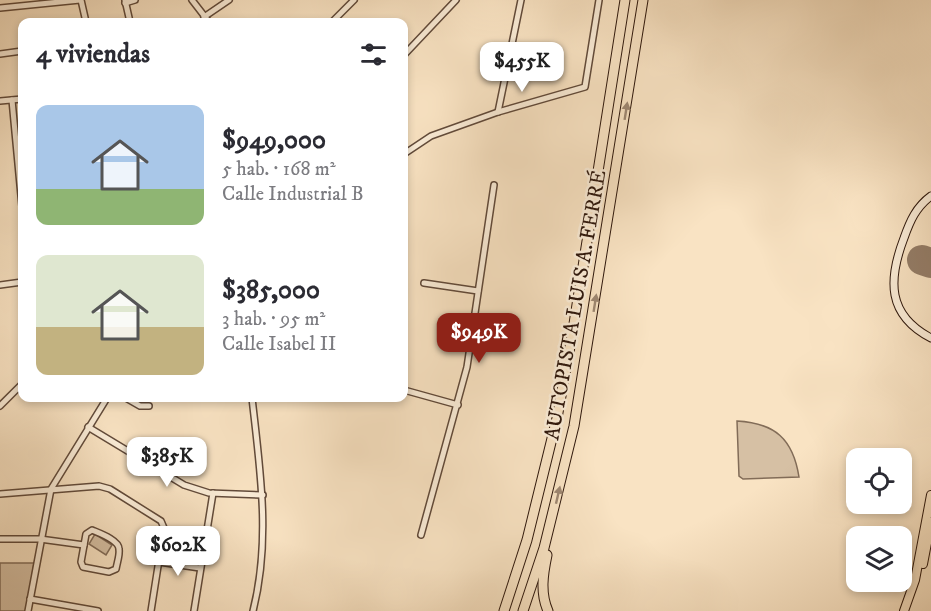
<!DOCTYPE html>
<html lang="es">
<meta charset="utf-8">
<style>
body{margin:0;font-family:"IM FELL DW Pica",serif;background:#f7f7f7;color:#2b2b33;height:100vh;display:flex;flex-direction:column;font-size:22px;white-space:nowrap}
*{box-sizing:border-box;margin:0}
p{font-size:20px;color:#7c7c81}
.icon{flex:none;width:33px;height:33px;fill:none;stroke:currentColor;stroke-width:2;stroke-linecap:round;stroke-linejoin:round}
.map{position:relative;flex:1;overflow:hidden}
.side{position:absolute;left:18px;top:18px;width:390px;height:384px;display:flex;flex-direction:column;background:#fff;border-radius:12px;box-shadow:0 3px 9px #0003}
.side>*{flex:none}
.buttons{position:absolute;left:846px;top:448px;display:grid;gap:12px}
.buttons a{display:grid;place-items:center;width:66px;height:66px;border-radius:12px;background:#fff;box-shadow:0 3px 9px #0003;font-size:30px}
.price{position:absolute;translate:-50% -51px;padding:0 14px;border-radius:12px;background:#fff;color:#222;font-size:20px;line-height:39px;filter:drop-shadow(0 2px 3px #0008)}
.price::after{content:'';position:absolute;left:50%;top:36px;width:18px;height:14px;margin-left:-9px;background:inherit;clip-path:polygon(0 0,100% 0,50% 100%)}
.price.active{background:#8f2418;color:#fff}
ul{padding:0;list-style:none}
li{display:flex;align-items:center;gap:18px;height:150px;padding:0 18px}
li span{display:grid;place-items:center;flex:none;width:168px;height:120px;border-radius:12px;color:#555}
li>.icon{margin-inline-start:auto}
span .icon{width:72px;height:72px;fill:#fffc;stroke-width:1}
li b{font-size:26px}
h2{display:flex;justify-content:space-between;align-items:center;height:72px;padding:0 18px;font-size:26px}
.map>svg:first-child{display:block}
</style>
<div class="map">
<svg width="931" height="611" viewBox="0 0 931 611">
<rect width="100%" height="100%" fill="#f9e3c3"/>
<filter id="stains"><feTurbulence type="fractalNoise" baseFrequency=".00333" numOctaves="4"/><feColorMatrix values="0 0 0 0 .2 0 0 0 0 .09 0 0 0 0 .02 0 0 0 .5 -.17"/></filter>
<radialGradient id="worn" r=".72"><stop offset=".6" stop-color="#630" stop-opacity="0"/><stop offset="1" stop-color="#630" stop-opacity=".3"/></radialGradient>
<g fill="#d6c0a4" stroke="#826c58" stroke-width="1.5">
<path d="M737 421C775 423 793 439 799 477L743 479 739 476Z"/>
<polygon points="95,534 112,545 106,555 89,544"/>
<polygon points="0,563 34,563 26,611 0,611"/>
</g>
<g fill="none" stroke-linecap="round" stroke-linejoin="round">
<polyline stroke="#947d68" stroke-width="30" points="922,260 931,263"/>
<g stroke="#614a3a" stroke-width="8">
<g id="minor">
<polyline points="81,0 86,22"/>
<polyline points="125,0 130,22"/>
<polyline points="192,0 209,22"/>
<polyline points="125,3 135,0"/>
<polyline points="0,8 80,0"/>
<polyline points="204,17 229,0"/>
<polyline points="332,22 354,0"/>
<polyline points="0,54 22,51"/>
<polyline points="404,55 456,0"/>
<polyline points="12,100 22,206"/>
<polyline points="0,101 22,99"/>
<polyline points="498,112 521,0"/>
<polyline points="404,154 431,136 498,112 585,87 599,0"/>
<polyline points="424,283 478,291"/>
<polyline points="0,285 22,282"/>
<polyline points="404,390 458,405"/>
<polyline points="126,398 140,406 149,406"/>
<path d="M252 398C260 469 271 540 253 611"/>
<polyline points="0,406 22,384"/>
<polyline points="88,427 184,485 209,493 263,495"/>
<polyline points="0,494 99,486 110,489 161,521 164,528 151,611"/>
<path d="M92 530C99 533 119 540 119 549 120 555 117 563 116 569L109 572 83 567 81 562 86 534Z"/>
<polyline points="421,535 467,367 494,185"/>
<polyline points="0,539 40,539 84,545"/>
<polyline points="159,562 200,568"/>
<polyline points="30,599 98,611"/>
<polyline points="28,611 51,489 107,398"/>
<polyline points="194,611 213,493"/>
</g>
</g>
<g stroke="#2e170c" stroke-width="9">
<path id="secondary" d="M931 196C916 207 910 221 904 238 888 280 887 315 931 338"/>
</g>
<g stroke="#2e170c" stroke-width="10">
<g id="primary">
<polyline points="923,564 931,522"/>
<polyline points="904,611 915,580 931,495"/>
</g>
</g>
<g stroke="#2e170c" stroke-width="11">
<g id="motorway">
<path d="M547 555C543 574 540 593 548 611"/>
<polyline points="504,611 527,540 557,418 573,330 625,0"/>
<polyline points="523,611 544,548 574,426 643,0"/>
</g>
</g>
<use href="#minor" stroke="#fbedd8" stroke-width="5"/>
<use href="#secondary" stroke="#fbedd8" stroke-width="7"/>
<use href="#primary" stroke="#f9e3c3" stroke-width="8"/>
<use href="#motorway" stroke="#f9e3c3" stroke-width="9"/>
</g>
<defs><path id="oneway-solid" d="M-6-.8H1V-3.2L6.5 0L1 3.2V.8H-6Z" transform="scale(1.5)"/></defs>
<g fill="#9e8771">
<use href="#oneway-solid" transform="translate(626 111) rotate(-81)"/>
<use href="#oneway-solid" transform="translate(595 303) rotate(-81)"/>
<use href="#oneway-solid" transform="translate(558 495) rotate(-77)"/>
</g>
<g text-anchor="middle" stroke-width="5" stroke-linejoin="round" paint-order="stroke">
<g font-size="21" fill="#2e170c" stroke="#fbedd8">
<text transform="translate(575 305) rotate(-80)" y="7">AUTOPISTA LUIS A. FERRÉ</text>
</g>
</g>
<rect width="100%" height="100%" filter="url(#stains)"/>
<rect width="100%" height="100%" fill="url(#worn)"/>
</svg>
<div class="buttons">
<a><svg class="icon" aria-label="locate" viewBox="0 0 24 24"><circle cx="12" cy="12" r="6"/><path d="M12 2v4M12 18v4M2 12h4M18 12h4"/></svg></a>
<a><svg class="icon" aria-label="layers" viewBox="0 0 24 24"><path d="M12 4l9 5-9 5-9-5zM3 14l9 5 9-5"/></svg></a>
</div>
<b class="price" style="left:522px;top:93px">$455K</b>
<b class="price active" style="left:479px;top:364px">$949K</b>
<b class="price" style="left:167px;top:488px">$385K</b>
<b class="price" style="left:178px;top:577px">$602K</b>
<section class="side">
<h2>4 viviendas<svg class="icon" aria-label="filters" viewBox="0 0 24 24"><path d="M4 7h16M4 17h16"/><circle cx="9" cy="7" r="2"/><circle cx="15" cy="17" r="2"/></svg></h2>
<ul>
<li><span style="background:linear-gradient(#a9c7e8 70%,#8fb573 0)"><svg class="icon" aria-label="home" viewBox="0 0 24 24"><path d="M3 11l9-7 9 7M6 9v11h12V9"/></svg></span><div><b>$949,000</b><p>5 hab. · 168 m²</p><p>Calle Industrial B</p></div></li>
<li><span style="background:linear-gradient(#dfe7d0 60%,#c2b280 0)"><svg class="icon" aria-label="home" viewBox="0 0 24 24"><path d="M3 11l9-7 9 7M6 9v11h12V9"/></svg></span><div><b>$385,000</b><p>3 hab. · 95 m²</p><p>Calle Isabel II</p></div></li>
</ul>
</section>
</div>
